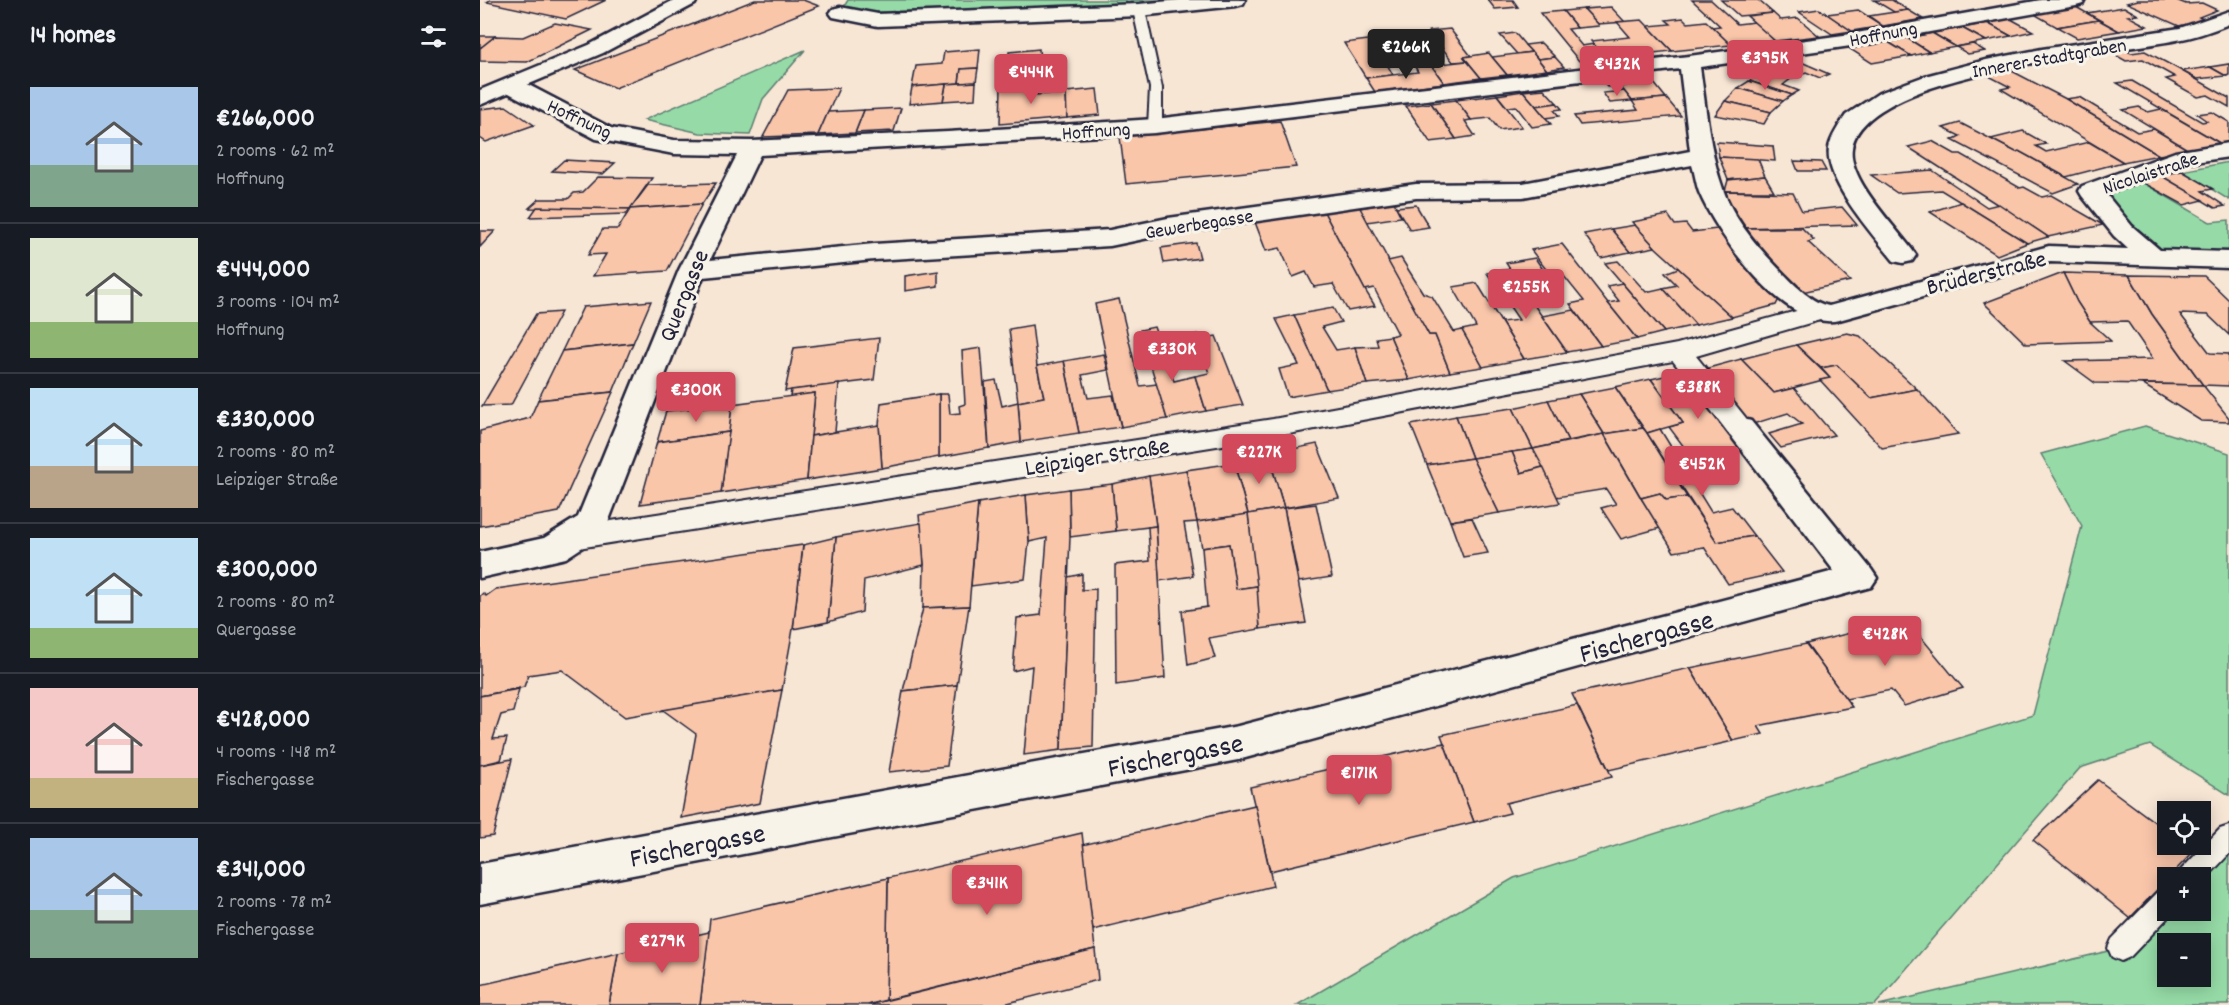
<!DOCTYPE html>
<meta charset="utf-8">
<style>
body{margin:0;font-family:Dekko,sans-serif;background:#20242c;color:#f1f3f6;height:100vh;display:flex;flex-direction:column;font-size:22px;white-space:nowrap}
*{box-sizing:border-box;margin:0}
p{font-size:20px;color:#9ea1a6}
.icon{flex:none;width:33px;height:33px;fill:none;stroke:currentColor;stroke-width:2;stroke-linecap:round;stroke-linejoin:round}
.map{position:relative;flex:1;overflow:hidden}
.drawer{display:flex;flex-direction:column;background:#171b24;width:480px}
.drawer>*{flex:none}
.tools{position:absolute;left:1677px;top:801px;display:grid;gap:12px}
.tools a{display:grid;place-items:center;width:54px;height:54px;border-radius:0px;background:#171b24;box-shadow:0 3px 15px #0003;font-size:30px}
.price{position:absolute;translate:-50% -51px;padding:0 14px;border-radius:6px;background:#d1495b;color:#fff;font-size:20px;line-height:39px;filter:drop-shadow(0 2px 3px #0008)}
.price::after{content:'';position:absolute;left:50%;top:36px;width:18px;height:14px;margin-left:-9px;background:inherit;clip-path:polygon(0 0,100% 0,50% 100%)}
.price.on{background:#222;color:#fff}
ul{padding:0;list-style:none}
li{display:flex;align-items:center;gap:18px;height:150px;padding:0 30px}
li+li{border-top:2px solid #363941}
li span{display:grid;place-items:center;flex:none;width:168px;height:120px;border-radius:0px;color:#555}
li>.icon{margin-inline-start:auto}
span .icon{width:72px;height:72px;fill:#fffc;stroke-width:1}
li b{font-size:26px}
h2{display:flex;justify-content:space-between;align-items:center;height:72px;padding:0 30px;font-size:26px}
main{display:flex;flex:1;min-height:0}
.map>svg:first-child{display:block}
</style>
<main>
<section class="drawer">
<h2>14 homes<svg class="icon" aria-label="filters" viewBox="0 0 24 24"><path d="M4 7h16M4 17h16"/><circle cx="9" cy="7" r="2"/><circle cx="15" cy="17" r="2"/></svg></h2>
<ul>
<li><span style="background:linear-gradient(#a9c7e8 65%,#7fa58c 0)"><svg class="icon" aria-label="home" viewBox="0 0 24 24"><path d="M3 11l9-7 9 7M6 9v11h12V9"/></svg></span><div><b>€266,000</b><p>2 rooms · 62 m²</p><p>Hoffnung</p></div></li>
<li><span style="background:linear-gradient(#dfe7d0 70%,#8fb573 0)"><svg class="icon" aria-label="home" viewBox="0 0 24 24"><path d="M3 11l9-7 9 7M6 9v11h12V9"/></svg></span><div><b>€444,000</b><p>3 rooms · 104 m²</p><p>Hoffnung</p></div></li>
<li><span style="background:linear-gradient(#bfe0f5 65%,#b9a48a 0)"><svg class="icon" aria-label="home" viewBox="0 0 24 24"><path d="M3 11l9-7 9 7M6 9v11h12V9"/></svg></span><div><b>€330,000</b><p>2 rooms · 80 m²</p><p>Leipziger Straße</p></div></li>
<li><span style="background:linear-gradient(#bfe0f5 75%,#8fb573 0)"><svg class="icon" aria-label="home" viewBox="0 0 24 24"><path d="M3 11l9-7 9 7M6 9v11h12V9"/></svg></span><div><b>€300,000</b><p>2 rooms · 80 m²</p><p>Quergasse</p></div></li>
<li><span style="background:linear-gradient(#f6c9c9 75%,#c2b280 0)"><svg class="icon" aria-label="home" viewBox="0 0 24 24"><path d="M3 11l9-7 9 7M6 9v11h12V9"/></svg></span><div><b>€428,000</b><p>4 rooms · 148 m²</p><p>Fischergasse</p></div></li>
<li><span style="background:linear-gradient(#a9c7e8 60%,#7fa58c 0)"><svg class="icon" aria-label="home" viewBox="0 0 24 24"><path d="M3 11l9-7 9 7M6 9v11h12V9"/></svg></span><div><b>€341,000</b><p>2 rooms · 78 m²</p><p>Fischergasse</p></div></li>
</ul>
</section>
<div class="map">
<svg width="1749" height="1005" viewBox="0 0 1749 1005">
<rect width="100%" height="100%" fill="#f8e6d5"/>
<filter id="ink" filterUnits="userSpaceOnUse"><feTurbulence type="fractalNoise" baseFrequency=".0167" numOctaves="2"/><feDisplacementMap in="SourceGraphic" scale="12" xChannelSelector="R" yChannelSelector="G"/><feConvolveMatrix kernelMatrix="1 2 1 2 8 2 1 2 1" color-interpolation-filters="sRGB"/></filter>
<g filter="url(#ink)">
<g fill="#96dba7" stroke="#5c7e71" stroke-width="1.5" fill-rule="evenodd">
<polygon points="368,0 711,0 654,5 360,13"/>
<polygon points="325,50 283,99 270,135 220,133 164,120"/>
<polygon points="1749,162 1749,200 1702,171"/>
<polygon points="1660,181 1730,222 1749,220 1749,256 1683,253 1623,198 1623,194"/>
<polygon points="1665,426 1749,453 1749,795 1670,745 1600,768 1395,1005 817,1005 1034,878 1553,715 1602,526 1561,454"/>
<path d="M1749 824V1005H1399L1641 948 1688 910H1720V878L1702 877ZM1688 944H1720V976H1688Z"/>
</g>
<g fill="#f9c6aa" stroke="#22223b" stroke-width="1.5">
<polygon points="10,0 126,0 86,19 7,2"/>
<polygon points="275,0 323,0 339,6 135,88 95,70"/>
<polygon points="1008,0 1033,0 1038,7 1015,9"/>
<polygon points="1212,0 1231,0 1257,24 1275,22 1295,41 1251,45 1232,27 1240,26"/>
<polygon points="1241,0 1278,0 1293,13 1259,16"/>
<polygon points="1394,0 1412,0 1428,10 1414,12"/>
<polygon points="1658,0 1696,0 1706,4 1722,3 1737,10 1719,17 1725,20 1699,26 1647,3"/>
<polygon points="1131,7 1145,22 1118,24 1104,9"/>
<polygon points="1596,7 1619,20 1577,27 1554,14"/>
<polygon points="1644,7 1658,15 1648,16 1667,26 1639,31 1607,13"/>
<polygon points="1104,9 1118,24 1119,26 1097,28 1083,11"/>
<polygon points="1339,9 1347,14 1372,31 1352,34 1319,12"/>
<polygon points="1378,10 1403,26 1372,31 1347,14"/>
<polygon points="1428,10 1443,19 1403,26 1389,16"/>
<polygon points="1083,11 1097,28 1088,29 1102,46 1114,44 1126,58 1099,61 1060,13"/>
<polygon points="1293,13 1301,20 1318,18 1339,36 1295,41 1267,16"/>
<polygon points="1203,18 1208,23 1226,21 1251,45 1192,51 1168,26 1191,24 1186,20"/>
<polygon points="1529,18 1553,31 1531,36 1507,23"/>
<polygon points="1162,20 1192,51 1126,58 1111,41 1150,37 1137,22"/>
<polygon points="1619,20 1639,31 1597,38 1577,27"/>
<polygon points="75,23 112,30 47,62 0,61 0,48 15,36 43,37"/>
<polygon points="1507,23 1531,36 1506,41 1482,28"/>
<polygon points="1482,28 1506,41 1476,47 1452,33"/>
<polygon points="970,29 991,56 984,57 987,61 973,62 949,31"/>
<polygon points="1035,33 1045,45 1052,52 1037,54 1020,35"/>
<polygon points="1452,33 1476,47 1449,52 1427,38"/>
<polygon points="0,36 15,36 0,48"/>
<polygon points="1427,38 1449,52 1431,56 1408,42"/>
<polygon points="888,40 895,49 914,47 926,64 908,66 913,75 886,78 864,43"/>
<polygon points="1408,42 1431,56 1392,63 1370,49"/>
<polygon points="1061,43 1075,57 1058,59 1045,45"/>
<polygon points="1493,44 1505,51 1488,54 1476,47"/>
<polygon points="500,49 498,68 481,69 479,83 432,87 436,66 462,64 464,52"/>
<polygon points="559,49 561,72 529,75 529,52"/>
<polygon points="1643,49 1651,53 1665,51 1702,71 1749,98 1749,107 1728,95 1718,97 1686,79 1695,77 1663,59 1646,61 1628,51"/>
<polygon points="1052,52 1067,70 1027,75 1012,57"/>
<polygon points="1009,53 1012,57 1027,75 1001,78 984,57"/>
<polygon points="1075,57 1084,67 1067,70 1058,59"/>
<polygon points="1312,58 1349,74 1340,78 1326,72 1312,78 1285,70"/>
<polygon points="987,61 1001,78 964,83 951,65"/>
<polygon points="1749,64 1749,75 1746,76 1730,67"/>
<polygon points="951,65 964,83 895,92 886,78 938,72 935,67"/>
<polygon points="1730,67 1746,76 1717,79 1702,71"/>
<polygon points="498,68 496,82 479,83 481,69"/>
<polygon points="1526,68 1586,99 1679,155 1643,162 1521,89 1530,87 1505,74"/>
<polygon points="1285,70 1312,78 1303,85 1319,91 1312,95 1269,81"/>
<polygon points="1143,80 1147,85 1127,87 1122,81"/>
<polygon points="1269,81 1312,95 1303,101 1258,88"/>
<polygon points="1652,81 1722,122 1727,121 1717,114 1732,112 1749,122 1749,144 1743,145 1637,83"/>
<polygon points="496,82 495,99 463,101 466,84"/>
<polygon points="557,83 557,95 586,92 587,118 520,124 521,86"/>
<polygon points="1174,83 1186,98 1152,101 1140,86"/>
<polygon points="466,84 463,101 429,104 432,87"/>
<polygon points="359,88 338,135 283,137 308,90"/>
<polygon points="1258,88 1303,101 1291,112 1245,101"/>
<polygon points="617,89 620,115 587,118 586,92"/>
<polygon points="1064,89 1077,103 1056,106 1043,91"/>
<polygon points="1043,91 1056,106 1071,124 1052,127 1036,106 1027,107 1017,95"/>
<polygon points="1144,91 1152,101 1130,103 1123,93"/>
<polygon points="1017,95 1042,127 1019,130 1010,118 991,120 976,100"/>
<polygon points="1599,97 1657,132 1674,129 1709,150 1679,155 1586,99"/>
<polygon points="1186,98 1201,116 1100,125 1094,116 1158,110 1152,101"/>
<polygon points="976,100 991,120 985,121 995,136 976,139 951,103"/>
<polygon points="1245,101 1291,112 1284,124 1235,115"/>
<polygon points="951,103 976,139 950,142 926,106"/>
<polygon points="1077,103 1082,109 1074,110 1079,116 1066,118 1056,106"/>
<polygon points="26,106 54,125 6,142 0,138 0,109"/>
<polygon points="1659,107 1668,112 1681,109 1743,145 1709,150 1643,110"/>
<polygon points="421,108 414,131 375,133 384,110"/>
<polygon points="384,110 375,133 338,135 348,112"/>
<polygon points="800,121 816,167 646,184 640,137"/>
<polygon points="1480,123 1536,152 1539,151 1598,184 1573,193 1472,140 1480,136 1463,128"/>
<polygon points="1543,131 1566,144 1556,146 1566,152 1609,142 1643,162 1586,177 1539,151 1536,152 1511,139"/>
<polygon points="1452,141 1475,154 1481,154 1540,188 1544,187 1562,197 1571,195 1623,225 1568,237 1428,147"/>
<polygon points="1237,142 1293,146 1295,161 1239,157"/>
<polygon points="1239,157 1278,159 1285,176 1248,180"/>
<polygon points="84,160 135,163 123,174 72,171"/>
<polygon points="1314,161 1341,162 1346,171 1318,171"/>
<polygon points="1452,170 1507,207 1519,204 1568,237 1547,243 1461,190 1417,193 1391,175"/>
<polygon points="1702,171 1733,189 1722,191 1745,206 1735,208 1680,175"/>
<polygon points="1680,175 1723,200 1704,205 1660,181"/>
<polygon points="1285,176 1294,191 1245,191 1248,180"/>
<polygon points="118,177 172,178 150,209 49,208 59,199 88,199 94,193 103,192"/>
<polygon points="236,183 222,204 150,209 168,185"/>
<polygon points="1245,191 1313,193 1322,211 1362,207 1377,225 1261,228"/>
<polygon points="914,202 921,217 887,222 879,208"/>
<polygon points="1481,202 1547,243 1517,255 1450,212"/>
<polygon points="222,204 187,271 113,276 126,254 108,255 123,229 138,229 150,209"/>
<polygon points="936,205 949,227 930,230 916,207"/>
<polygon points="879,206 949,335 955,335 970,372 929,380 910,336 918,334 894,288 885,290 844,212"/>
<polygon points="57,207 150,209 147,214 50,217"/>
<polygon points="844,212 885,290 895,306 868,311 853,284 834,287 826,272 813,277 800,248 786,251 775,222"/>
<polygon points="1188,215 1195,225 1206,224 1212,232 1237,229 1264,264 1299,299 1296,305 1252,317 1175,247 1152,222"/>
<polygon points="1155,225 1175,247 1150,252 1131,229"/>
<polygon points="1261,228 1322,228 1334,240 1328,242 1370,281 1318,293"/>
<polygon points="1131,229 1150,252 1121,258 1104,234"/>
<polygon points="0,231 15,231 0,247"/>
<polygon points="716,243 720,258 684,263 681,248"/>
<polygon points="1082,244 1128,303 1157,339 1121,346 1090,304 1104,301 1083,275 1072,277 1051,250"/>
<polygon points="921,258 943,293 952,296 974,332 982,330 1003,367 970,372 955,335 949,335 908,261"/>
<polygon points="1055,258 1075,287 1045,292 1026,263"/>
<polygon points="1138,261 1166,292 1183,288 1216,325 1184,332 1125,263"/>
<polygon points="1198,268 1252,317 1216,325 1183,288 1197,285 1185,273"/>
<polygon points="1030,269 1045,292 1087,352 1044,359 1021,322 1039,320 1007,273"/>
<polygon points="458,271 458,286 425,291 425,276"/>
<polygon points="1583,273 1649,275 1672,314 1723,385 1615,383 1585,361 1673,359 1647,321 1610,322 1597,302"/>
<polygon points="1583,273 1597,302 1610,322 1631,341 1546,344 1504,303"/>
<polygon points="1649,275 1724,276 1749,300 1749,335 1728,315 1700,314 1730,353 1749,354 1749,386 1723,385 1672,314"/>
<polygon points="997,283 1021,322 1044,359 1003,367 982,330 996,327 973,287"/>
<polygon points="1142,283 1184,332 1157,339 1128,303 1139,301 1127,286"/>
<polygon points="639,299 660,386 677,384 687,419 641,427 615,304"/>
<polygon points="171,301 153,343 82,351 103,307"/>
<polygon points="853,308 861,322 842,327 856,350 875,347 887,384 847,390 814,315"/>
<polygon points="1094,310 1121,346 1087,352 1062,316"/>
<polygon points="81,312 31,405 2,406 56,314"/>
<polygon points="814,315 847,390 808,397 799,369 819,365 796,319"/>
<polygon points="552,325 557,366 564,397 538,402 529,329"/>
<polygon points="674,327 694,381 715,376 726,411 687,419 660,330"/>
<polygon points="1367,333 1380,336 1437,389 1391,398 1357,365 1341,368 1316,345"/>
<polygon points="718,334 720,339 736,336 763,405 726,411 715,376 729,373 720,348 705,350 701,337"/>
<polygon points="910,336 929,380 887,384 875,347 898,346 896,338"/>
<polygon points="399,338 394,380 305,391 314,348"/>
<polygon points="153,343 133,392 58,400 82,351"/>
<polygon points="1316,345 1350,378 1294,393 1261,359"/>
<polygon points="501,348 509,448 459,457 459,394 468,394 470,414 480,413 479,406 485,404 482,351"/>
<polygon points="624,354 628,370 602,375 608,398 633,395 641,427 599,433 584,361"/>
<polygon points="1261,359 1294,393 1314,388 1354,435 1301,448 1289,434 1322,424 1308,413 1270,425 1221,370"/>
<polygon points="584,361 599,433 541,442 538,402 564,397 557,366"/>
<polygon points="1357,365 1391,398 1437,389 1478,434 1402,448 1340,380 1350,378 1341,368"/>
<polygon points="1206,371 1269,449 1216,463 1189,427 1203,423 1171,379"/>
<polygon points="1171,379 1203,423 1167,433 1135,387"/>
<polygon points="516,380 522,406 538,402 541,442 509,448 505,382"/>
<polygon points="359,384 355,432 331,436 335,393 310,397 311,390"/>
<polygon points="1662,384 1723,385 1749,418 1749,422 1721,421"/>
<polygon points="1135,387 1163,428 1124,434 1099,394"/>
<polygon points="133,392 79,512 0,526 0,431 50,418 58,400"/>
<polygon points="335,393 327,480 241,493 252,404"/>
<polygon points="459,394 459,457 402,468 399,425 401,403"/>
<polygon points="1099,394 1124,434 1088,441 1068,400"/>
<polygon points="1068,400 1088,441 1053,449 1033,408"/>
<polygon points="252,404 249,432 177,442 186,411"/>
<polygon points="1033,408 1053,449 992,458 976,416"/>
<polygon points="976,416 992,458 947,465 931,425"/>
<polygon points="399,425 402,468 327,480 331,436"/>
<polygon points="1163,428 1167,433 1207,497 1186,500 1180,493 1161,498 1124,434"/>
<polygon points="1180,429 1231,512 1252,507 1274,536 1237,542 1167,433"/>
<polygon points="249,432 241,493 160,504 177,442"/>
<polygon points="1124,434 1161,498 1180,528 1141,539 1121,508 1136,504 1126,489 1077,497 1053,449"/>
<polygon points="837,444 859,498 804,508 788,454"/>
<polygon points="1053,449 1063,467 1041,473 1032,452"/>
<polygon points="1032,452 1041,473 1063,467 1080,503 1019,513 992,458"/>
<polygon points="788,454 804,508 768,514 754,463"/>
<polygon points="992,458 1019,513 970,521 947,465"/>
<polygon points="754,463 768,514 717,522 706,470"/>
<polygon points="706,470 717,522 704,523 713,576 679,581 676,526 669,476"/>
<polygon points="669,476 676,526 636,531 632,484"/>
<polygon points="632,484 636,531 590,537 589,489"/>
<polygon points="589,489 590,537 581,750 544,755 552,666 533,671 537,618 561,615 567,538 549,542 546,495"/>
<polygon points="1180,493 1186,500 1207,497 1237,542 1274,536 1302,572 1248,584 1224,547 1194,552 1161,498"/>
<polygon points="546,495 549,542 545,579 491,586 498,503"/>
<polygon points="498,503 489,606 443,608 444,565 439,515"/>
<polygon points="836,504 852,577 819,582 804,508"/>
<polygon points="804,508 826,623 780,629 768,514"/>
<polygon points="768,514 777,586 756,589 749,544 722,548 717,522"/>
<polygon points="992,518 1008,553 983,557 970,521"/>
<polygon points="441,523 444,565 384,580 382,612 348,622 356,537"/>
<polygon points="676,526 685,678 636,685 635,565 670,561 668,527"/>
<polygon points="356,537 348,622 313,629 323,545"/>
<polygon points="749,544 756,589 777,586 780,629 729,638 735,658 708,665 702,611 727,607 722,548"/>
<polygon points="323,545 313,629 302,690 145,717 82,670 48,675 44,687 0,696 0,596 3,593 6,596 16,589"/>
<polygon points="602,574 602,590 616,589 613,747 581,750 588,577"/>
<polygon points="489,606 477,685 423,691 443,608"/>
<polygon points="1378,631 1389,645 1436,631 1483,688 1424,706 1411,690 1366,699 1326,644"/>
<polygon points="1326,644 1372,707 1278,726 1283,734 1253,741 1210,668"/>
<polygon points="1210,668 1253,741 1129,770 1092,694"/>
<polygon points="477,685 467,766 409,772 423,691"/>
<polygon points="39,689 33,712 21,715 13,739 27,738 21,760 0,765 0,696"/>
<polygon points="302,690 280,803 201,818 216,734 183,710"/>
<polygon points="1097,705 1132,777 1026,803 1030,813 994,822 961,735"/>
<polygon points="964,743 994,822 790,871 770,787"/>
<polygon points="32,759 13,836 0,838 0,765"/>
<polygon points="1618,780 1688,832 1688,844 1704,844 1713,852 1650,918 1553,840"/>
<polygon points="775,805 793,886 613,930 602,845"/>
<polygon points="602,833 615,949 406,1000 408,878"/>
<polygon points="408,878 406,1000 388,1005 220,1005 230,919"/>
<polygon points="229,932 220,1005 129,1005 138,953"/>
<polygon points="615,949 618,980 520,1005 388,1005"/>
<polygon points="138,953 129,1005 0,1005 0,985"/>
</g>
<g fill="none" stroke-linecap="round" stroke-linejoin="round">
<g stroke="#22223b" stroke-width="4">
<g id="service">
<polygon points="659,7 665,10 682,88 682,126 675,130 668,126 670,88 653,10"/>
<polygon points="1749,826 1749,854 1720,885 1720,878 1697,878 1701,870 1740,829"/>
<polygon points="1688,888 1688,910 1695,910 1650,957 1641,961 1632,957 1628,948 1632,939 1679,891"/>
</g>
</g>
<g stroke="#22223b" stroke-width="4">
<polygon id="pedestrian" points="1338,305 1347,308 1351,313 1347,318 1216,356 1274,428 1270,435 1260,437 1250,435 1193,361 793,437 92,549 81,546 77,538 81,530 92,527 793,419 1197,344"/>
</g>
<g stroke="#22223b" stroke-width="5">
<g id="minor">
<polygon points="700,0 765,0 763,4 756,6 659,16 398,26 353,17 350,13 353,9 360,7 398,14 659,4"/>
<path d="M1561 0H1605L1603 4 1596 6 1371 46 1220 67C1226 107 1229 150 1243 189 1254 221 1281 251 1304 274 1316 286 1332 303 1349 306L1569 246 1648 249 1634 236 1602 196 1599 191 1602 186 1695 152 1749 143V157L1708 163 1626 194 1652 226 1680 250 1749 252V268L1570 262 1359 320C1306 333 1237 235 1219 192 1216 184 1215 174 1212 165L1043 197 936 198 688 234 630 246 394 260 223 277 124 533 86 558 0 578V552L64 538 98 517 199 270 257 155 194 154 116 139 25 91 22 86 25 81 33 80 41 81 131 128 194 140 272 141 468 132 675 119 1209 56 1371 34ZM1200 69 1210 151 1043 183 936 184 688 218 630 230 394 244 230 260 280 155 675 133Z"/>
<path d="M1749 11V24C1732 31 1715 37 1697 40 1635 53 1383 72 1372 148 1367 180 1419 230 1436 255L1432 261 1423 263 1414 261C1394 236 1344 181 1349 148 1350 138 1360 124 1366 115L1399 93 1445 76 1506 60 1562 49 1700 28Z"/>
<polygon points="1260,418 1271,421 1391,569 1397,578 1391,587 758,760 0,904 0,864 758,726 1354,571 1245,428 1249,421"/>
</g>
</g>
<g stroke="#22223b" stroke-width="5">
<polygon id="tertiary" points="194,0 217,0 215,4 123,53 0,105 0,90 109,45"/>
</g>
<use href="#service" fill="#f7f3e8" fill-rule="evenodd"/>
<use href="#pedestrian" fill="#f7f3e8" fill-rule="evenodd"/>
<use href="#minor" fill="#f7f3e8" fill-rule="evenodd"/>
<use href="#tertiary" fill="#f7f3e8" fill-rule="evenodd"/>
</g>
</g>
<g text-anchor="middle" stroke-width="6" stroke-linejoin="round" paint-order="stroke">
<g font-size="20" fill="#22223b" stroke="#f7f3e8">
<text transform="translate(1403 33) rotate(-11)" y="7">Hoffnung</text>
<text transform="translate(1569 57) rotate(-10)" y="7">Innerer Stadtgraben</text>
<text transform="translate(100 118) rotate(25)" y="7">Hoffnung</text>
<text transform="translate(616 130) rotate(-4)" y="7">Hoffnung</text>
<text transform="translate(1670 172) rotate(-18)" y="7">Nicolaistraße</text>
<text transform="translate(719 223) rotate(-9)" y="7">Gewerbegasse</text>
</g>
<g font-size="24" fill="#22223b" stroke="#f7f3e8">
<text transform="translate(1506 272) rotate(-14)" y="8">Brüderstraße</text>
<text transform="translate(203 295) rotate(-68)" y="8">Quergasse</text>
<text transform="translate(617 456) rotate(-9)" y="8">Leipziger Straße</text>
</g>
<g font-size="28" fill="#22223b" stroke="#f7f3e8">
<text transform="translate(1166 635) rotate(-15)" y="10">Fischergasse</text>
<text transform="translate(695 754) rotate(-11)" y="10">Fischergasse</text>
<text transform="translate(217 844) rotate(-11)" y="10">Fischergasse</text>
</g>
</g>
</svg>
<div class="tools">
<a><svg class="icon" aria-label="locate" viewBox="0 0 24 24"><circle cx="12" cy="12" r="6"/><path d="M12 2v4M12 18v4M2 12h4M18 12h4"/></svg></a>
<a>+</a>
<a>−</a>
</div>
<b class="price on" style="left:926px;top:80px">€266K</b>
<b class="price" style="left:1285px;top:91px">€395K</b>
<b class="price" style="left:1137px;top:97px">€432K</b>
<b class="price" style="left:551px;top:105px">€444K</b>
<b class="price" style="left:1046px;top:320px">€255K</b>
<b class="price" style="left:692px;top:382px">€330K</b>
<b class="price" style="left:1218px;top:420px">€388K</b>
<b class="price" style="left:216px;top:423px">€300K</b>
<b class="price" style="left:779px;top:485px">€227K</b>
<b class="price" style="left:1222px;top:497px">€452K</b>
<b class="price" style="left:1405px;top:667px">€428K</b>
<b class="price" style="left:879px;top:806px">€171K</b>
<b class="price" style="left:507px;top:916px">€341K</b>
<b class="price" style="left:182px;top:974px">€279K</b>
</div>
</main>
